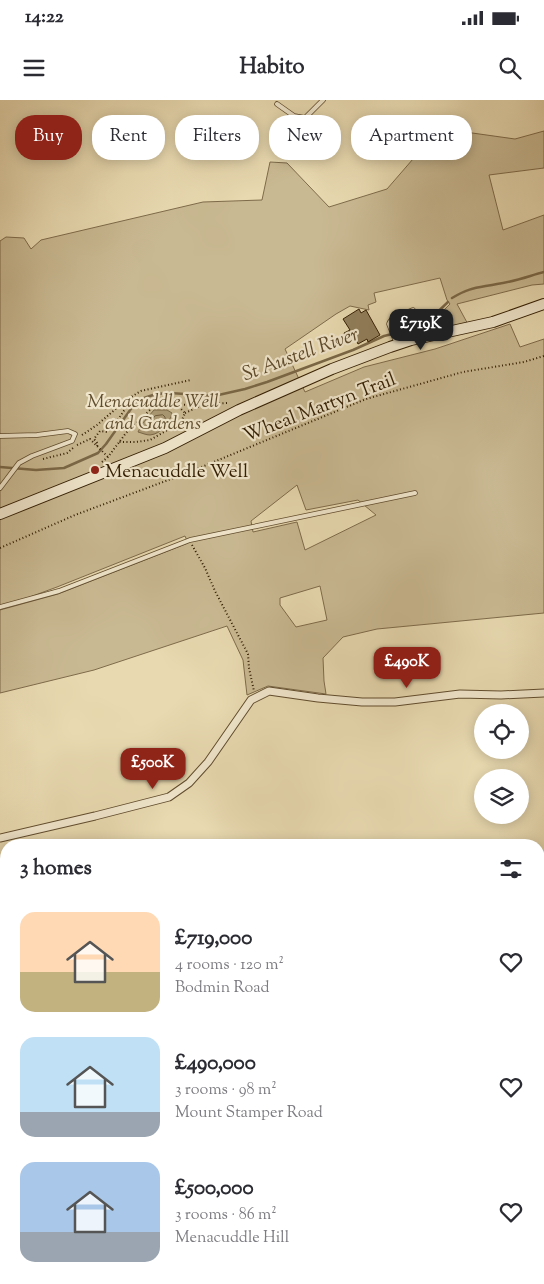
<!DOCTYPE html>
<meta charset="utf-8">
<style>
body{margin:0;font-family:"Sorts Mill Goudy",serif;background:#f7f7f7;color:#2b2b33;height:100vh;display:flex;flex-direction:column;font-size:19px;white-space:nowrap}
*{box-sizing:border-box;margin:0}
p{font-size:16px;color:#7c7c81}
.icon{flex:none;width:28px;height:28px;fill:none;stroke:currentColor;stroke-width:2;stroke-linecap:round;stroke-linejoin:round}
.map{position:relative;flex:1;overflow:hidden}
.panel{position:absolute;left:0px;top:739px;width:545px;height:446px;display:flex;flex-direction:column;background:#fff;border-radius:20px 20px 0 0;box-shadow:0 2px 12px #0003}
.panel>*{flex:none}
.banner{position:absolute;left:15px;top:15px;width:515px;height:45px;display:flex;gap:10px}
.tools{position:absolute;left:474px;top:604px;display:grid;gap:10px}
.tools a{display:grid;place-items:center;width:55px;height:55px;border-radius:50%;background:#fff;box-shadow:0 2px 12px #0003;font-size:25px}
.price{position:absolute;translate:-50% -42px;padding:0 11px;border-radius:10px;background:#8f2418;color:#fff;font-size:16px;line-height:32px;filter:drop-shadow(0 1px 2px #0008)}
.price::after{content:'';position:absolute;left:50%;top:30px;width:15px;height:11px;margin-left:-8px;background:inherit;clip-path:polygon(0 0,100% 0,50% 100%)}
.price.active{background:#222;color:#fff}
ul{padding:0;list-style:none}
li{display:flex;align-items:center;gap:15px;height:125px;padding:0 20px}
li span{display:grid;place-items:center;flex:none;width:140px;height:100px;border-radius:15px;color:#555}
li>.icon{margin-inline-start:auto}
span .icon{width:60px;height:60px;fill:#fffc;stroke-width:1}
li b{font-size:21px}
h2{display:flex;justify-content:space-between;align-items:center;height:60px;padding:0 20px;font-size:21px}
.tag{padding:0 18px;border-radius:20px;background:#fff;box-shadow:0 2px 12px #0003;font-size:18px;line-height:45px}
.tag.active{background:#8f2418;color:#fff}
.status{display:flex;justify-content:space-between;align-items:center;height:35px;padding:0 25px;background:#fff;direction:ltr}
.status svg{height:14px;fill:currentColor}
header{display:flex;justify-content:space-between;align-items:center;height:65px;padding:0 20px;background:#fff;font-size:22px;font-weight:800}
.map>svg:first-child{display:block}
</style>
<div class="status"><b>14:22</b><svg viewBox="0 0 49 12"><path d="M0 12V9h3v3zM5 12V6h3v6zM10 12V3h3v9zM15 12V0h3v12zM26 1h20v11H26zM47 4h2v5h-2z"/></svg></div>
<header><svg class="icon" aria-label="menu" viewBox="0 0 24 24"><path d="M4 6h16M4 12h16M4 18h16"/></svg>Habito<svg class="icon" aria-label="search" viewBox="0 0 24 24"><circle cx="10" cy="10" r="6"/><path d="M15 15l6 6"/></svg></header>
<div class="map">
<svg width="544" height="1184" viewBox="0 0 544 1184">
<rect width="100%" height="100%" fill="#e8d9b0"/>
<filter id="stains"><feTurbulence type="fractalNoise" baseFrequency=".004" numOctaves="4"/><feColorMatrix values="0 0 0 0 .2 0 0 0 0 .09 0 0 0 0 .02 0 0 0 .5 -.17"/></filter>
<radialGradient id="worn" r=".72"><stop offset=".6" stop-color="#630" stop-opacity="0"/><stop offset="1" stop-color="#630" stop-opacity=".3"/></radialGradient>
<g fill="#c9b992" stroke="#7e6b4a" fill-rule="evenodd">
<path d="M458 31 515 39 544 31V68L489 75 503 130 544 115V184L532 185 457 204 470 228 406 244 408 234 428 226 450 204 447 200 440 178 374 193 376 202 368 205 369 210 350 206 336 214 285 249 305 292 364 267 435 249 510 224 520 247 544 239V513L377 529 343 537 323 558 324 581 326 594 268 586 247 595 243 560 227 526 94 570 0 593V510L58 494 188 443 185 436 57 487 0 508V141L6 137 24 138 31 149 41 140 203 102 262 100 270 62 287 63 329 107 387 89 413 59 457 51ZM297 385 306 410 358 400 376 415 305 450 297 422 253 432 251 421ZM320 486 327 520 296 527 280 505V498Z"/>
<polygon points="0,878 6,887 6,1009 0,1015"/>
<polygon points="539,940 544,941 544,1027 539,1026"/>
<polygon points="0,1085 6,1095 6,1103 0,1109"/>
</g>
<path fill="#aa9974" stroke="#7a6746" d="M154 310H167L172 313C170 323 161 334 150 335 146 335 142 333 138 332L142 324Z"/>
<g fill="none" stroke-linecap="round" stroke-linejoin="round">
<path stroke="#6e5b3a" stroke-width="1" d="M163 315 165 317V319C161 325 155 331 147 329V326L155 316Z"/>
<g stroke="#7a6746" stroke-width="2.5">
<path d="M452 198C470 187 477 188 497 184 513 182 529 176 544 172"/>
<polyline points="0,367 36,370 64,368 98,353 106,344 133,306 144,298 156,294 170,293 214,296 245,289 267,282 353,250 384,236 417,228 425,224 448,202"/>
</g>
</g>
<polygon fill="#917f5c" stroke="#321d01" points="359,209 361,213 366,210 380,235 368,242 367,239 358,244 356,240 350,243 344,233 350,230 343,219"/>
<g fill="none" stroke-linecap="round" stroke-linejoin="round">
<g stroke="#604c2d" stroke-width="5.5">
<g id="lane">
<polyline points="277,4 294,16 305,18 323,0"/>
<path d="M397 244 389 224C392 215 405 214 413 210"/>
<polyline points="0,336 37,335 68,331 75,334 72,341 32,356 19,363 0,388"/>
<polyline points="0,507 59,491 190,440 415,393"/>
<polyline points="0,1157 6,1150"/>
<polyline points="93,1184 93,1179"/>
</g>
</g>
<g stroke="#604c2d" stroke-width="9">
<g id="street">
<polyline points="0,738 95,716 169,697 189,683 208,662 251,600 269,591 318,598 362,602 395,602 460,594 501,595 544,593"/>
<polyline points="431,1179 432,1184"/>
</g>
</g>
<g stroke="#321d01" stroke-width="12">
<polyline id="secondary" points="0,414 165,348 239,310 332,269 390,247 411,240 493,222 544,204"/>
</g>
<g stroke="#321d01" stroke-width="2" stroke-dasharray="1 2.5" stroke-linecap="butt">
<polyline points="177,305 228,303"/>
<polyline points="185,313 200,306"/>
<polyline points="82,335 97,325 126,300 141,291 191,280"/>
<polyline points="77,345 90,339 108,357"/>
<path d="M97 346 98 344 94 339 100 331 107 332C116 325 119 317 126 308"/>
<polyline points="43,359 67,353 73,348"/>
<polyline points="102,362 108,357 126,333 152,308 177,305 185,313 182,320 176,325 150,340 136,342 119,342"/>
<polyline points="192,445 205,468 215,491 248,554 249,568 254,591"/>
<polyline points="0,448 75,415 187,373 366,299 463,272 524,262 544,256"/>
<polyline points="298,1184 301,1179"/>
</g>
<use href="#lane" stroke="#f0e6cc" stroke-width="4"/>
<use href="#street" stroke="#f0e6cc" stroke-width="7"/>
<use href="#secondary" stroke="#f0e6cc" stroke-width="10"/>
</g>
<circle fill="#8f2418" stroke="#f0e6cc" stroke-width="2" cx="95" cy="370" r="5"/>
<g text-anchor="middle" stroke-width="4.5" stroke-linejoin="round" paint-order="stroke">
<g font-size="19" font-style="italic" fill="#5f4c2c" stroke="#f0e6cc">
<text x="153" y="307">Menacuddle Well<tspan x="153" dy="22">and Gardens</tspan></text>
</g>
<g font-size="19" fill="#321d01" stroke="#f0e6cc">
<text transform="translate(319 306) rotate(-21)" y="7">Wheal Martyn Trail</text>
</g>
<g font-size="19" fill="#321d01" stroke="#f0e6cc" text-anchor="start">
<text x="105" y="377">Menacuddle Well</text>
</g>
<g font-size="20" font-style="italic" fill="#5c4829" stroke="#f0e6cc">
<text transform="translate(300 253) rotate(-20)" y="7">St Austell River</text>
</g>
</g>
<rect width="100%" height="100%" filter="url(#stains)"/>
<rect width="100%" height="100%" fill="url(#worn)"/>
</svg>
<div class="tools">
<a><svg class="icon" aria-label="locate" viewBox="0 0 24 24"><circle cx="12" cy="12" r="6"/><path d="M12 2v4M12 18v4M2 12h4M18 12h4"/></svg></a>
<a><svg class="icon" aria-label="layers" viewBox="0 0 24 24"><path d="M12 4l9 5-9 5-9-5zM3 14l9 5 9-5"/></svg></a>
</div>
<b class="price active" style="left:421px;top:251px">£719K</b>
<b class="price" style="left:407px;top:589px">£490K</b>
<b class="price" style="left:153px;top:690px">£500K</b>
<div class="banner">
<a class="tag active">Buy</a>
<a class="tag">Rent</a>
<a class="tag">Filters</a>
<a class="tag">New</a>
<a class="tag">Apartment</a>
</div>
<section class="panel">
<h2>3 homes<svg class="icon" aria-label="filters" viewBox="0 0 24 24"><path d="M4 7h16M4 17h16"/><circle cx="9" cy="7" r="2"/><circle cx="15" cy="17" r="2"/></svg></h2>
<ul>
<li><span style="background:linear-gradient(#ffd9b3 60%,#c2b280 0)"><svg class="icon" aria-label="home" viewBox="0 0 24 24"><path d="M3 11l9-7 9 7M6 9v11h12V9"/></svg></span><div><b>£719,000</b><p>4 rooms · 120 m²</p><p>Bodmin Road</p></div><svg class="icon" aria-label="heart" viewBox="0 0 24 24"><path d="M12 20l-8-8c-3-5 5-10 8-4 3-6 11-1 8 4z"/></svg></li>
<li><span style="background:linear-gradient(#bfe0f5 75%,#9aa5b1 0)"><svg class="icon" aria-label="home" viewBox="0 0 24 24"><path d="M3 11l9-7 9 7M6 9v11h12V9"/></svg></span><div><b>£490,000</b><p>3 rooms · 98 m²</p><p>Mount Stamper Road</p></div><svg class="icon" aria-label="heart" viewBox="0 0 24 24"><path d="M12 20l-8-8c-3-5 5-10 8-4 3-6 11-1 8 4z"/></svg></li>
<li><span style="background:linear-gradient(#a9c7e8 70%,#9aa5b1 0)"><svg class="icon" aria-label="home" viewBox="0 0 24 24"><path d="M3 11l9-7 9 7M6 9v11h12V9"/></svg></span><div><b>£500,000</b><p>3 rooms · 86 m²</p><p>Menacuddle Hill</p></div><svg class="icon" aria-label="heart" viewBox="0 0 24 24"><path d="M12 20l-8-8c-3-5 5-10 8-4 3-6 11-1 8 4z"/></svg></li>
</ul>
</section>
</div>
